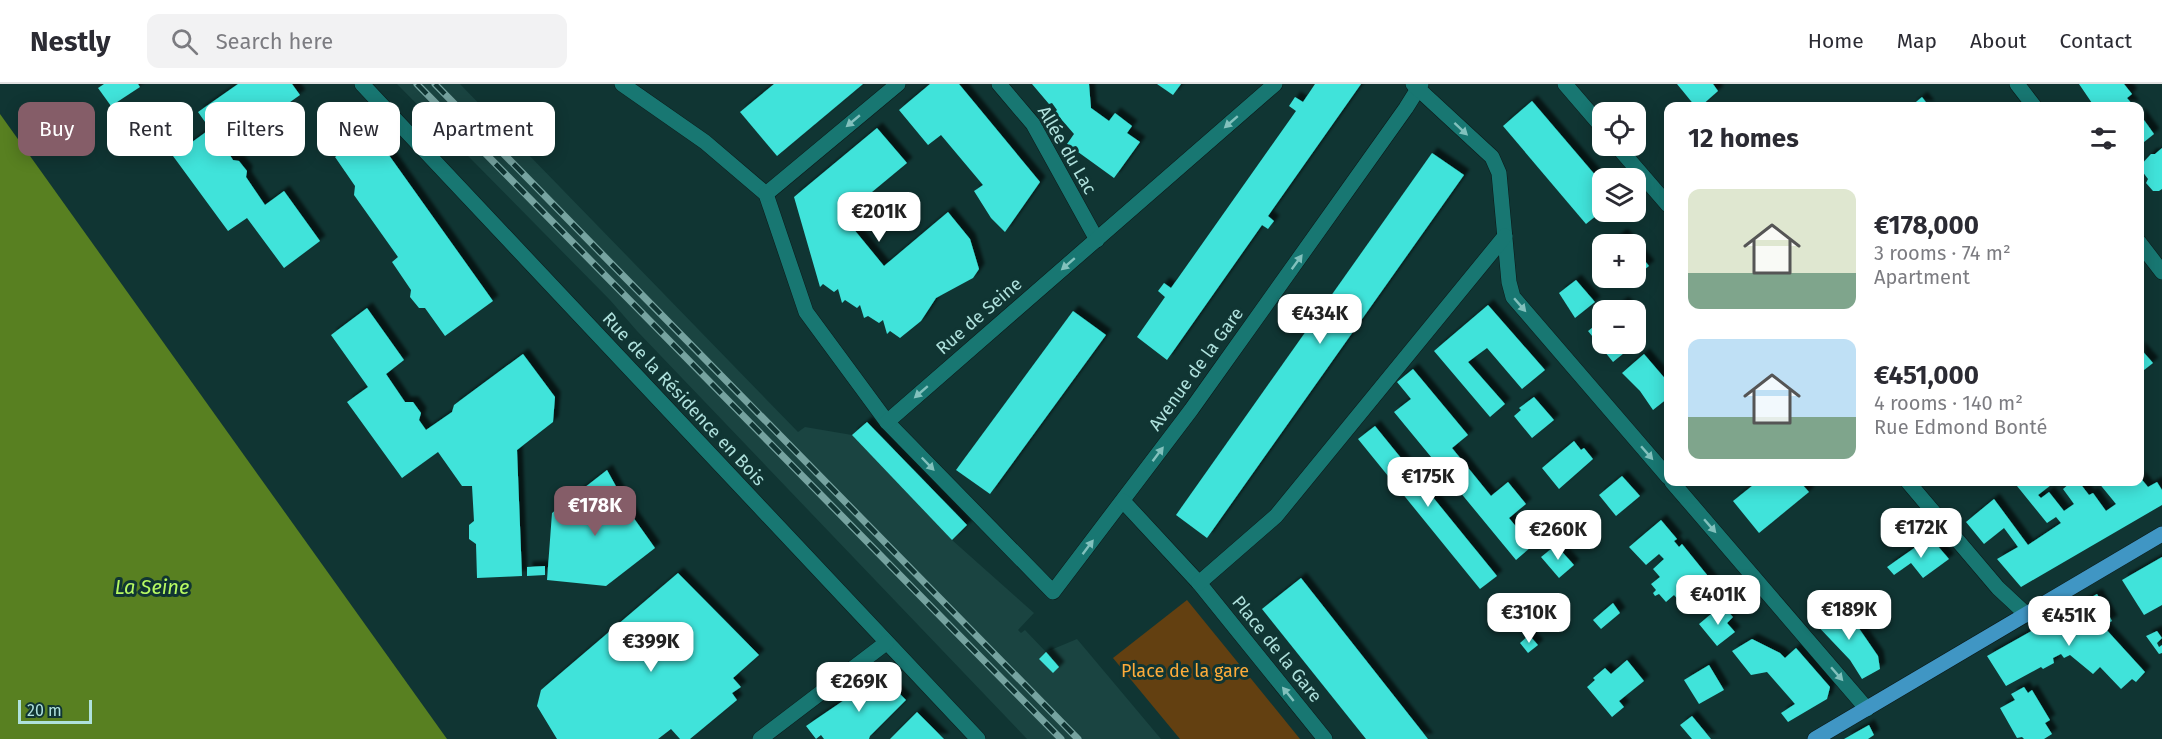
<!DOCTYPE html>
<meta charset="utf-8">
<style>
body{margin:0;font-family:"Fira Sans",sans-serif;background:#f2f2f3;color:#2b2b33;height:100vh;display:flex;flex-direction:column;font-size:22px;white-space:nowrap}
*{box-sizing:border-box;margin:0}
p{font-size:20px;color:#7c7c81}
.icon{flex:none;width:33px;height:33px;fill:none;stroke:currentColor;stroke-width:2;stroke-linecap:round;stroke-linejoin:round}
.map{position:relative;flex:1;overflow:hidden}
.sheet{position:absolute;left:1664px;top:18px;width:480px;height:384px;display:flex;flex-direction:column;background:#fff;border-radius:12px;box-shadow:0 3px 15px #0003}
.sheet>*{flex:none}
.hud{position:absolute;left:18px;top:18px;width:570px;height:54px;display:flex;gap:12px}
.tools{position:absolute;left:1592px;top:18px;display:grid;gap:12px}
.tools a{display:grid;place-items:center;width:54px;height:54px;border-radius:12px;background:#fff;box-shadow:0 3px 15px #0003;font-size:30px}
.scale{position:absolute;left:18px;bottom:15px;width:74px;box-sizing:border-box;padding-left:6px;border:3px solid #afe1dd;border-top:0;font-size:16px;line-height:21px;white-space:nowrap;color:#afe1dd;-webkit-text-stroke:4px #103533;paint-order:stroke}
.price{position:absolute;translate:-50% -51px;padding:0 14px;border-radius:12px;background:#fff;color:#222;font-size:20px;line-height:39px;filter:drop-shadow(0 2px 3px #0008)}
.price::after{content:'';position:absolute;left:50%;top:36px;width:18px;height:14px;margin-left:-9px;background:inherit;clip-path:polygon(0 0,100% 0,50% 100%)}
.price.current{background:#855d68;color:#fff}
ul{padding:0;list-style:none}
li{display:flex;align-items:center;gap:18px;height:150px;padding:0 24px}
li span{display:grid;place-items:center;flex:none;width:168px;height:120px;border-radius:12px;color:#555}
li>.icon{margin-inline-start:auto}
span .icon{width:72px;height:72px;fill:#fffc;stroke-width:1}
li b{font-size:26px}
h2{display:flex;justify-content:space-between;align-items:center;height:72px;padding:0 24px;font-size:26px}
.pill{padding:0 21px;border-radius:12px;background:#fff;box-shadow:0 3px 15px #0003;font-size:21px;line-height:54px}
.pill.current{background:#855d68;color:#fff}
header{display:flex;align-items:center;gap:36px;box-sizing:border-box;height:84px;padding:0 30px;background:#fff;border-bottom:2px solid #e1e1e2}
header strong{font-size:28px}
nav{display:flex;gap:33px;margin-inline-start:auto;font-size:21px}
.search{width:420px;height:54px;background:#f2f2f3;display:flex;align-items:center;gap:15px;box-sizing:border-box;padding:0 21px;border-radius:12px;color:#7c7c81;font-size:22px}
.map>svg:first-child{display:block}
</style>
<header>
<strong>Nestly</strong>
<div class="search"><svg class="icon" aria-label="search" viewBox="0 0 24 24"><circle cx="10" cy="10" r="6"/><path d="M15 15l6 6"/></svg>Search here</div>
<nav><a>Home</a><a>Map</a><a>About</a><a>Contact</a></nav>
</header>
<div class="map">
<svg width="2162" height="655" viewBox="0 0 2162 655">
<defs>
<filter id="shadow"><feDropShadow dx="5.5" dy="-5.5" stdDeviation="1.5" flood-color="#0009"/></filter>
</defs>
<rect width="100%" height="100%" fill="#103533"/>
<polygon fill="#1a4441" points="397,0 460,0 798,348 805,343 852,351 867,338 967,441 952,456 1034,529 1018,546 1021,549 1025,546 1046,568 1077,555 1161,655 1027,655 637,247 610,216"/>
<polygon fill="#634011" points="1187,516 1300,655 1180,655 1113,574"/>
<polygon fill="#588021" points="0,30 447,655 0,655"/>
<g fill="#3fe3da" filter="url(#shadow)">
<polygon points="104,0 138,0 140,3 111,22 98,4"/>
<polygon points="238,0 292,0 300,11 276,28 274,35 259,45 254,44 226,65 233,76 239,77 247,87 246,93 265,121 284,107 320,157 284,184 247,134 228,147 173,72 210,45 198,28"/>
<polygon points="774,0 863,0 777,72 740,28"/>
<polygon points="930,0 959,0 1040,98 1005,148 991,134 974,107 983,101 941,51 928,61 899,26"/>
<polygon points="1032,0 1089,0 1091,24 1109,37 1115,29 1132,42 1127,49 1140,58 1114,94 1067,60 1074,50 1055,28 1057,26 1052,19 1049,20"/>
<polygon points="1157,0 1181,0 1173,11"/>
<polygon points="1315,0 1361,0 1268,132 1274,137 1268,145 1262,141 1167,276 1137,253 1165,213 1158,207 1164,199 1171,204 1296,27 1289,22 1295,13 1303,18"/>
<polygon points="1677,0 1713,0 1718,7 1701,22 1695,22"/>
<polygon points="2079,0 2124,0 2132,10 2127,14 2134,22 2094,22"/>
<polygon points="1922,13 1929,22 1911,22"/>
<polygon points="1532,17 1602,99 1602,127 1586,140 1503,42"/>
<polygon points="2139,29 2154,50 2139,62"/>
<polygon points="877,44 907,79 843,132 884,182 948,128 970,155 979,185 973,194 936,214 921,237 900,254 890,247 887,250 883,236 879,239 868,232 864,234 860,221 857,224 845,216 842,219 838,205 834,208 823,200 820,203 794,113"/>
<polygon points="371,46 493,217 445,252 425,224 419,224 410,213 411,206 392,178 398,173 354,111 355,102 335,73"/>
<polygon points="2162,64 2162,105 2159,107 2153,107 2146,99 2148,95 2139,83 2151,70 2155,70"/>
<polygon points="1432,69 1464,91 1207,454 1176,431"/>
<polygon points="1622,150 1631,160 1609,160"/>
<polygon points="1635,165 1649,182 1635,193"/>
<polygon points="1619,194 1634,194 1625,201"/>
<polygon points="1576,196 1595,218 1575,234 1559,209"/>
<polygon points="1623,218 1631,226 1613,226"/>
<polygon points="1488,221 1545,286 1522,305 1487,264 1468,278 1505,320 1490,333 1434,267"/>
<polygon points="367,224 404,276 386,290 405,318 413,318 421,329 419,336 426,346 452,328 454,321 523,270 555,313 553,338 517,366 522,492 477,494 476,460 469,455 469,441 474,437 472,402 462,402 438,368 402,394 347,318 368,303 331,251"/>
<polygon points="1073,227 1106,251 990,410 956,386"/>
<polygon points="1602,236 1602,260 1635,260 1613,278 1588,247"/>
<polygon points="2139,263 2153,279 2139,290"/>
<polygon points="1644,270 1668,298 1668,314 1653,326 1640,307 1622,289"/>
<polygon points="1413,285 1468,351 1452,364 1491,412 1508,398 1526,420 1509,434 1532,462 1516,476 1394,328 1411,315 1397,298"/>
<polygon points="1534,313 1554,336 1532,354 1514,332 1521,326 1519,324"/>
<polygon points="867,338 967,441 952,456 852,351"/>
<polygon points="1375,342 1497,492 1480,505 1358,355"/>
<polygon points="1574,357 1581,366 1584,364 1593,375 1559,405 1542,384"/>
<polygon points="607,386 633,433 655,464 606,502 547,496 552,429"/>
<polygon points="1622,392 1640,412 1616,432 1599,411"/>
<polygon points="2139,392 2148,403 2157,398 2162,406 2162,421 2021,503 1997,475 2018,463 2004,444 1984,460 1966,438 1994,415 2028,461 2061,439 2056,433 2047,439 2017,402 2023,398 2055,398 2038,411 2041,414 2049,408 2064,427 2074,420 2063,405 2070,399 2071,401 2079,398 2089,411 2093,409 2106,427 2116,420 2098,398 2139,398"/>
<polygon points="1757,398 1800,398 1809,408 1759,449 1733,417"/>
<polygon points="1661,436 1677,455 1674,457 1679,463 1682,460 1716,502 1687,526 1674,511 1666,518 1659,510 1655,512 1653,509 1656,506 1651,500 1660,493 1653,485 1664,475 1659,470 1646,481 1629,463"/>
<polygon points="1930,453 1949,475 1923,494 1911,479 1894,491 1887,483"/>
<polygon points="1556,461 1574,481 1559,494 1541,473"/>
<polygon points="2162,473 2162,521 2144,531 2122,496"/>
<polygon points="545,482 545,491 527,492 527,483"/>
<polygon points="678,489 759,571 733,594 741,603 732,609 737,616 690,655 680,655 671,645 658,655 557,655 537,622 541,606"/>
<polygon points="1301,494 1428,655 1366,655 1262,525"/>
<polygon points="2097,510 2112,537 2103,542 2145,588 2136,598 2132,595 2121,605 2100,583 2093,590 2070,571 2064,574 2061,570 2053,574 2054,579 2043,585 2041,583 2006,602 1987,572"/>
<polygon points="1613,519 1620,529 1601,545 1593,536"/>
<polygon points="1722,521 1733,533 1727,539 1735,548 1717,562 1699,540"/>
<polygon points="1834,522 1842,533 1856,540 1878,572 1880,585 1862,595 1850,576 1812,536"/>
<polygon points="2157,547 2162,554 2157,559 2159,563 2162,561 2162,569 2159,570 2146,552"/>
<polygon points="1529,551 1538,561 1528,569 1520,559"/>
<polygon points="1752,555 1780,569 1785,574 1796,564 1830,603 1827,615 1788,638 1781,629 1795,620 1767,588 1751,591 1732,567"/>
<polygon points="1046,568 1059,583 1053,589 1039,575"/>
<polygon points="1627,576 1644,597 1619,617 1624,623 1612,633 1587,603 1595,596 1593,594 1605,584 1611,590"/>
<polygon points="1709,581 1724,606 1699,620 1684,596"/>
<polygon points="881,591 906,616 870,652 869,655 824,655 821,651 816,655 806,642"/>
<polygon points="2024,603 2028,609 2032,606 2050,636 2045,639 2052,650 2044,655 2024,655 2022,653 2017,654 2000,624 2015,616 2011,610"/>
<polygon points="917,628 944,655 890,655"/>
<polygon points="1692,632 1711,655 1692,655 1680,641"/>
<polygon points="1869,641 1874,651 1868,655 1844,655"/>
</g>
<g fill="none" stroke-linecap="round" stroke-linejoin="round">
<g stroke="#0a1918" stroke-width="16">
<g id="minor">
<polyline points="362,0 978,655"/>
<polyline points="622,0 705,58 766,110 806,228 887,338 1053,508 1191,326 1406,24 1421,0"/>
<polyline points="999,0 1033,40 1097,156"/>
<polyline points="1413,0 1492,73 1499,89 1509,198 1513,213 1668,393"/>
<polyline points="1565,0 1602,43"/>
<polyline points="2017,0 2034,22"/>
<polyline points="1617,62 1668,121"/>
<polyline points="766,110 898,0"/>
<polyline points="2139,158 2162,188"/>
<polyline points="887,338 1275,0"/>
<polyline points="1672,398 1867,625"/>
<polyline points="1908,398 1998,504 2027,531"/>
<polyline points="1123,417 1199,499 1325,655"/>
<polyline points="1199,499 1276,432 1505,152"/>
<polyline points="760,655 886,559"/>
</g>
</g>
<g stroke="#0a1918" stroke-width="16">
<polyline id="primary" points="1815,655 2162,450"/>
</g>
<use href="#minor" stroke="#187772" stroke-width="15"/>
<use href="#primary" stroke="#4096c4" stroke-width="15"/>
<g stroke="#76a3a0" stroke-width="7">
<g id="rail">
<polyline points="417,0 1061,655"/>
<polyline points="435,0 1078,655"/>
</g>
</g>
<use href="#rail" stroke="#103533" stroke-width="4.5" stroke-dasharray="14" stroke-linecap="butt"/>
</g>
<defs><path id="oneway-solid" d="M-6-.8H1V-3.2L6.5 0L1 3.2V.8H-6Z" transform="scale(1.5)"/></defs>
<g fill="#82c1bd">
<use href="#oneway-solid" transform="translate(853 37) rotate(140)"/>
<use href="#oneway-solid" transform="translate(1231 38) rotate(139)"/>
<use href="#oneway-solid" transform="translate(1461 45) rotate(43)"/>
<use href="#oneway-solid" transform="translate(1297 178) rotate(-54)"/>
<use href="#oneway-solid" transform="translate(1068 180) rotate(139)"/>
<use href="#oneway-solid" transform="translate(1520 221) rotate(49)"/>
<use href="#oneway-solid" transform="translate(921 308) rotate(139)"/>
<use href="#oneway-solid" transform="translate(1647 369) rotate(49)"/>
<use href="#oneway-solid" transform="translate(1158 370) rotate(-53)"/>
<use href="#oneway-solid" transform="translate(928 380) rotate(46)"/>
<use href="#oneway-solid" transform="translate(1710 442) rotate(49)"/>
<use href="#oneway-solid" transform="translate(1088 463) rotate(-53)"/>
<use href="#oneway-solid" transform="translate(1837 590) rotate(49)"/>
<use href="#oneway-solid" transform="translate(1288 610) rotate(-129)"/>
</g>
<g text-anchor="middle" stroke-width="6" stroke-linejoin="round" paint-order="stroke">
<g font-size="18" fill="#afe1dd" stroke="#103533">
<text transform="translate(1067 66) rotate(60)" y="6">Allée du Lac</text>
<text transform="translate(979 232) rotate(-41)" y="6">Rue de Seine</text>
<text transform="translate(1196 285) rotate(-54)" y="6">Avenue de la Gare</text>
<text transform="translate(684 315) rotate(47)" y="6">Rue de la Résidence en Bois</text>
<text transform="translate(1277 565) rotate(51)" y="6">Place de la Gare</text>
</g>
<g font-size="18" fill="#fdab3a" stroke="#103533">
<text x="1185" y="593">Place de la gare</text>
</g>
<g font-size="20" font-style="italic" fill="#b7fa63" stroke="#103533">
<text x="152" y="510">La Seine</text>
</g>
</g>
</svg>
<div class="tools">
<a><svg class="icon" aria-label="locate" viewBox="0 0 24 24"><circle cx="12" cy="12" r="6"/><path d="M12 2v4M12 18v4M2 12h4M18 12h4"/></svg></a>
<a><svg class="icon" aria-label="layers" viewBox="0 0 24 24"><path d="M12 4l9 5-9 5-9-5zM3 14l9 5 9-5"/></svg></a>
<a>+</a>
<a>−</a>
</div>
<div class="scale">20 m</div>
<b class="price" style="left:879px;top:159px">€201K</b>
<b class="price" style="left:1320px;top:261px">€434K</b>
<b class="price" style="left:1428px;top:424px">€175K</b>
<b class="price current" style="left:595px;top:453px">€178K</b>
<b class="price" style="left:1921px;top:475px">€172K</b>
<b class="price" style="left:1558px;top:477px">€260K</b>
<b class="price" style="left:1718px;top:542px">€401K</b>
<b class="price" style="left:1849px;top:557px">€189K</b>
<b class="price" style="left:1529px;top:560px">€310K</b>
<b class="price" style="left:2069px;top:563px">€451K</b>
<b class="price" style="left:651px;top:589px">€399K</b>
<b class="price" style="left:859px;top:629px">€269K</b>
<div class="hud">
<a class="pill current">Buy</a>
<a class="pill">Rent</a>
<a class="pill">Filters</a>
<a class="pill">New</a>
<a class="pill">Apartment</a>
</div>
<section class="sheet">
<h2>12 homes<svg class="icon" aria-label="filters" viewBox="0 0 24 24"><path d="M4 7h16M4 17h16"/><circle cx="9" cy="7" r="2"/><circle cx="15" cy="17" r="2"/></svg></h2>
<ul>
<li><span style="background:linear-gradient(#dfe7d0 70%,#7fa58c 0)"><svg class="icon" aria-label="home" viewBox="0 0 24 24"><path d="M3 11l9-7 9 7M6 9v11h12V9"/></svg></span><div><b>€178,000</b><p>3 rooms · 74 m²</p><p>Apartment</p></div></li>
<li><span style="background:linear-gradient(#bfe0f5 65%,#7fa58c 0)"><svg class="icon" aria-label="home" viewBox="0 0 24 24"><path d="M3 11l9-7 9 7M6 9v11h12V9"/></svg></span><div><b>€451,000</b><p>4 rooms · 140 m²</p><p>Rue Edmond Bonté</p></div></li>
</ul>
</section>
</div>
